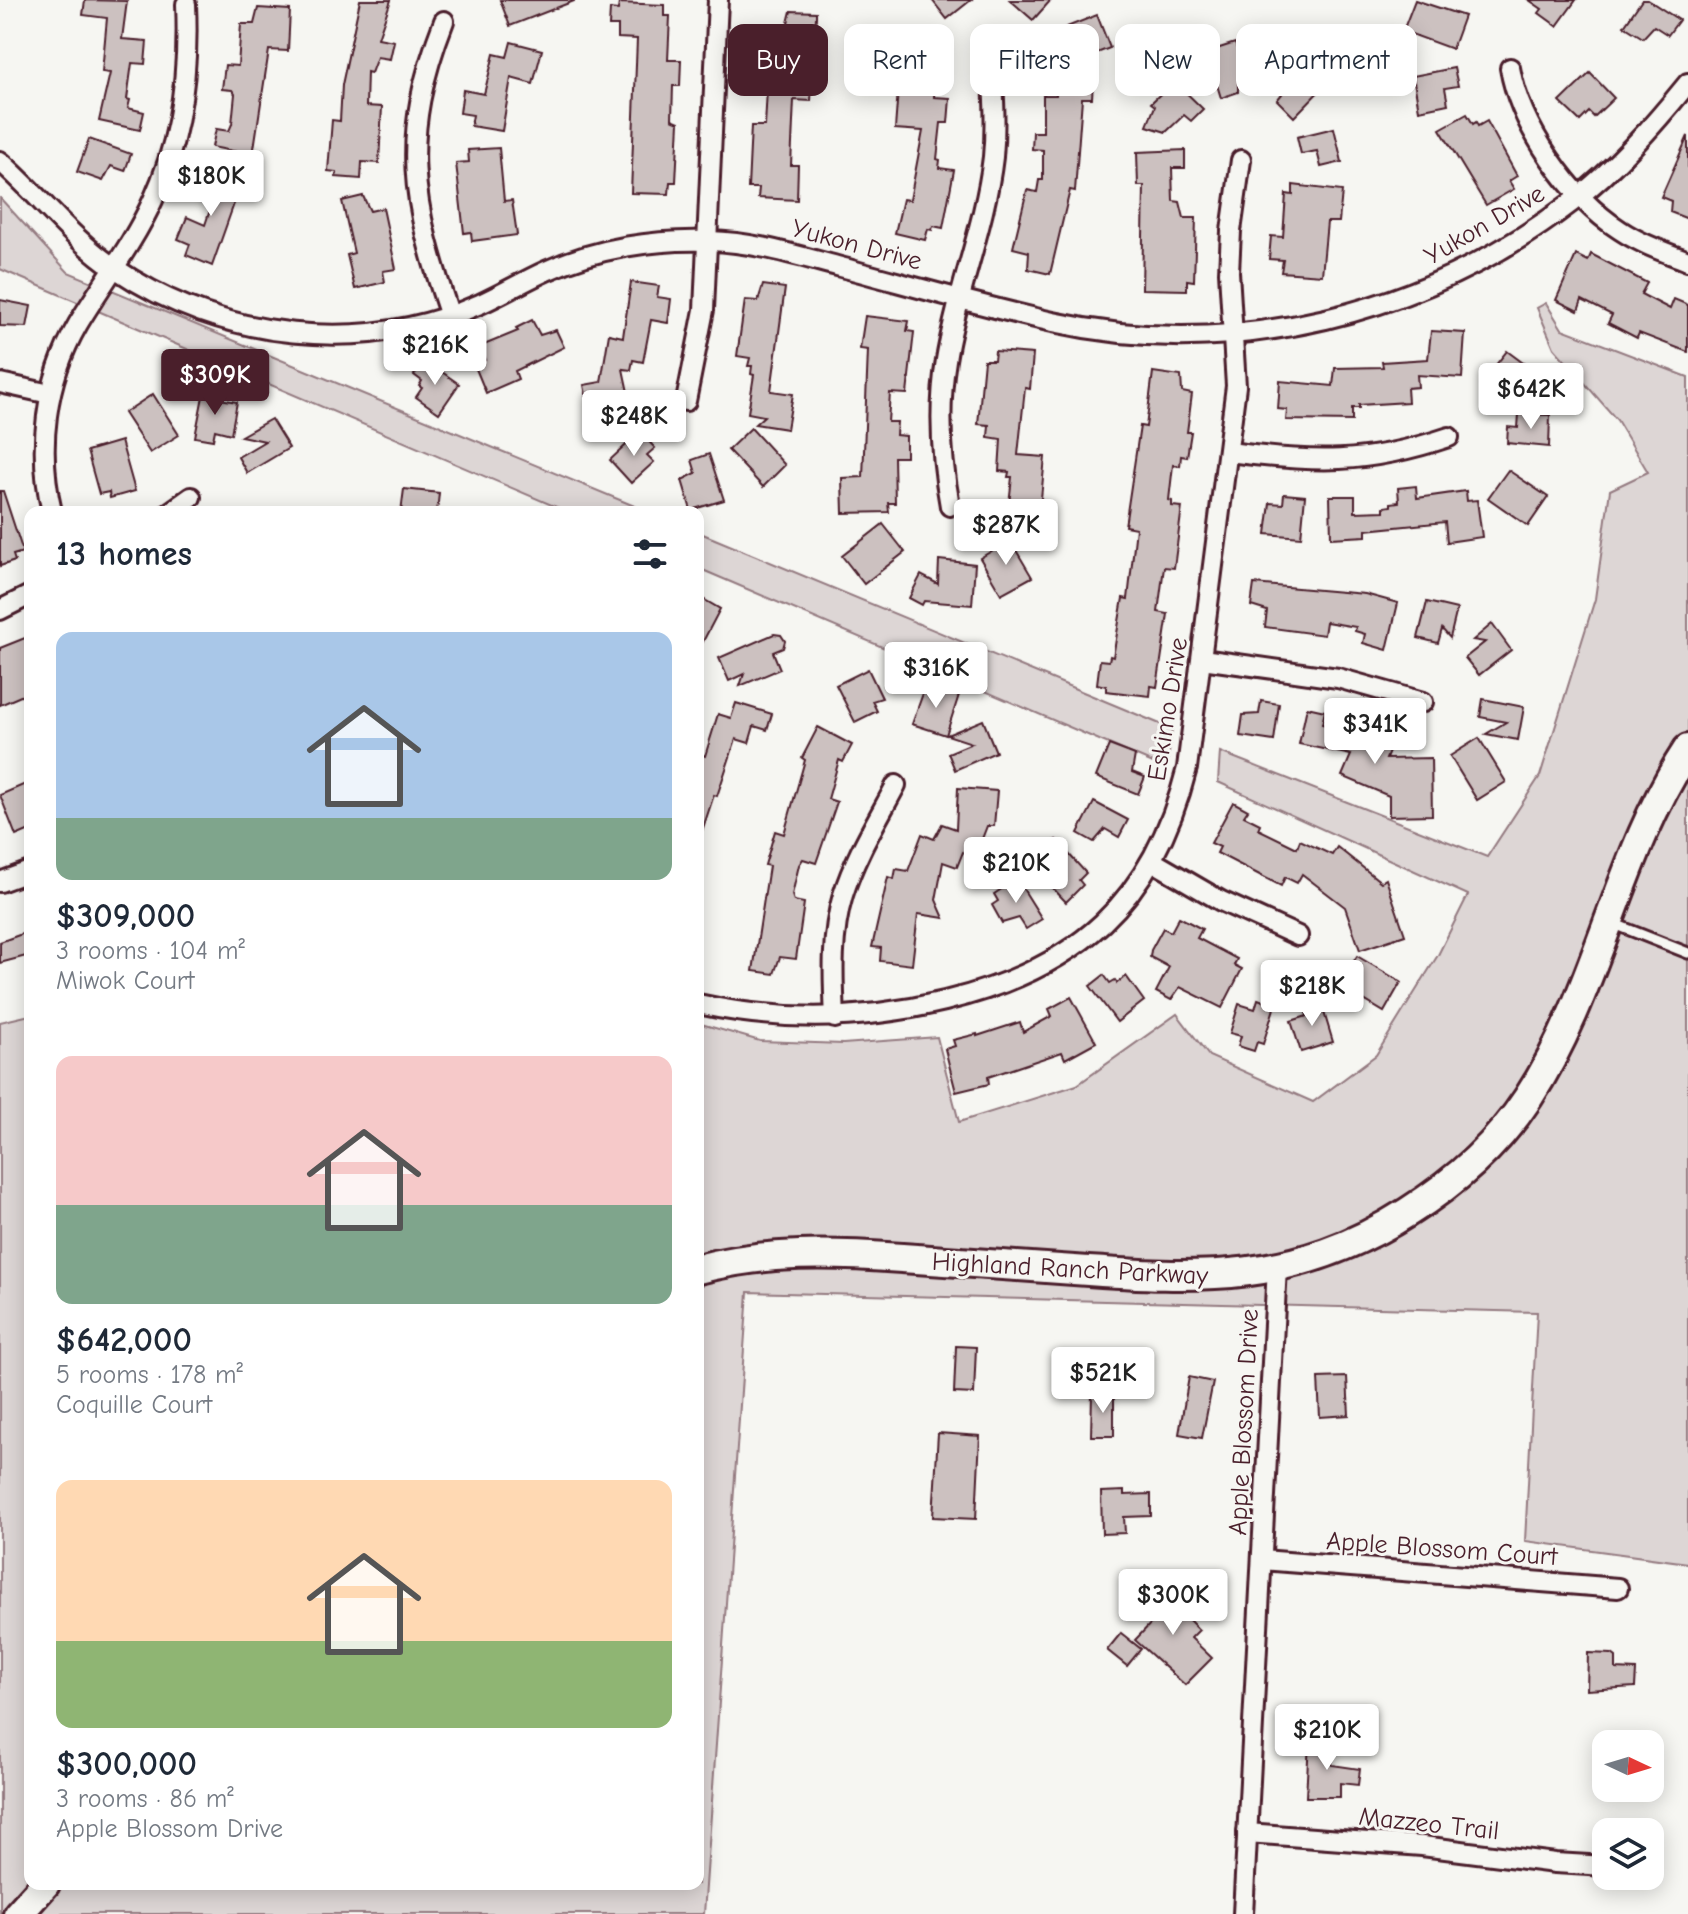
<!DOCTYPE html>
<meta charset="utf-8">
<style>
body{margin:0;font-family:"Comic Neue",sans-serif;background:#f6f6f7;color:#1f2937;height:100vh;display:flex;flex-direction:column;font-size:30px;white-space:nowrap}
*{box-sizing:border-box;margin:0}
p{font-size:26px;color:#747a83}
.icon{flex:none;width:44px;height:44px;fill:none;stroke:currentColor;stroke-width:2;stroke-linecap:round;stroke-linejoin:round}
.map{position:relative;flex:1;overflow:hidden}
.side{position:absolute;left:24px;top:506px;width:680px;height:1384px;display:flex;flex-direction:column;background:#fff;border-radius:16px;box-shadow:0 4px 20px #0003}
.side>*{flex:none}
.top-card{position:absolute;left:728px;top:24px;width:760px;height:72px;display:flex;gap:16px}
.needle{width:52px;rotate:94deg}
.fabs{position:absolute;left:1592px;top:1730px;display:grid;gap:16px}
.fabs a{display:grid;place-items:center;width:72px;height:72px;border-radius:16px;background:#fff;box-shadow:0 4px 20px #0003;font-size:40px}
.price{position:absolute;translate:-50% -68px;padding:0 18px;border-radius:8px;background:#fff;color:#222;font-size:26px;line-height:52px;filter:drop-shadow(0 2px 4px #0008)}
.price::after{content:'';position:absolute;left:50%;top:48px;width:24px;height:18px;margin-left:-12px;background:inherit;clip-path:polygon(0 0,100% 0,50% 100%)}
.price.active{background:#4a1f2b;color:#fff}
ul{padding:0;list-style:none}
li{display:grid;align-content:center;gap:16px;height:424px;padding:0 32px}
li span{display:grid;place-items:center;height:248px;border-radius:16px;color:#555}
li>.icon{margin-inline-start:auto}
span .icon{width:144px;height:144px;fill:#fffc;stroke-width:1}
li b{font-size:34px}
h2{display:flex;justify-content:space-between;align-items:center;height:96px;padding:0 32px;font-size:34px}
.chip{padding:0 28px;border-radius:16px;background:#fff;box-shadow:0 4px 20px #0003;font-size:28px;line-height:72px}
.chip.active{background:#4a1f2b;color:#fff}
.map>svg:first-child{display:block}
</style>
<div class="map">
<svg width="1688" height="1914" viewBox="0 0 1688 1914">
<rect width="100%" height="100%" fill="#f6f6f2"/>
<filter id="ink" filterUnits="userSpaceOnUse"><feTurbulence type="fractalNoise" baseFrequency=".0125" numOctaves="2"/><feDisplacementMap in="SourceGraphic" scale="16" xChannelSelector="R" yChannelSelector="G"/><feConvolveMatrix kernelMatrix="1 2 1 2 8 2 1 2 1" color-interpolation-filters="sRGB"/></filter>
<g filter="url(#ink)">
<g fill="#ddd6d5" stroke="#947a80" stroke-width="2">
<polygon points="0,198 68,272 649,512 568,512 0,269"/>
<polygon points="1546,303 1562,329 1688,377 1688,1563 1525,1541 1537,1312 748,1292 704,1914 0,1914 0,1022 30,1015 30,1884 698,1884 698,1023 760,1041 843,1044 937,1037 959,1122 1077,1085 1177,1014 1209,1056 1313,1102 1376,1055 1438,955 1468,895 1218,782 1220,752 1487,857 1540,776 1595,599 1610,490 1648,472 1617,420 1554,348 1537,308"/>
<polygon points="698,532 1172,729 1167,769 698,568"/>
</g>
<g fill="#ccc1c0" stroke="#4a1f2b" stroke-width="2">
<polygon points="85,0 127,1 122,39 147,41 145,64 132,63 127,99 130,100 128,108 144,112 140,130 99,121 110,73 102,72 107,18 83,15"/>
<polygon points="360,0 391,0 378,38 394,41 390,59 377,57 371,73 367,72 366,106 382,107 380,144 379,163 362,162 361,179 336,177 337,172 328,171 332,120 340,121 342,85"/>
<polygon points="500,0 574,0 574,1 510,26"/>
<polygon points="932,0 971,0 947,19"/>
<polygon points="1010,0 1051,0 1033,20"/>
<polygon points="1415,0 1464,16 1452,49 1403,31"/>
<polygon points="1529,0 1576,0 1557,26 1539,13 1542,9"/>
<polygon points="1642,0 1648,0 1679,20 1668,35 1654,26 1643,38 1624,26"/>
<polygon points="619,3 664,5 664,16 670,16 668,60 681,60 680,86 673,86 672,119 679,122 676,182 670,182 669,194 631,193 637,39 618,38 618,26 609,26 610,9 618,10"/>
<polygon points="258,8 290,10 288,51 269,50 253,155 212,147 216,129 229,131 232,124 235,94 232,90 222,89 225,65 238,66 241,24 254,24"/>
<polygon points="791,11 816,12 816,17 811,101 794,100 791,165 798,165 797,200 758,198 759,188 748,188 751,126 765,126 767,89 760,89 761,64 772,64 774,27 787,27"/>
<polygon points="1097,15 1110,48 1084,58 1082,82 1093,82 1092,98 1082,98 1075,191 1070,190 1050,274 1028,269 1029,252 1013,248 1027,190 1037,192 1039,180 1043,180 1043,150 1032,149 1033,132 1043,132 1043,95 1056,95 1056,86 1060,87 1060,63 1049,34"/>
<polygon points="897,40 926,42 927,59 937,60 934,97 950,98 948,123 941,123 937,159 940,160 939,168 954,170 943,228 933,226 932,230 928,229 925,240 895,233 903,199 910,200 923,131 895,129 899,76 894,75"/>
<polygon points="511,42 542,50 533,84 511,78 502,131 471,126 473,115 460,113 463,90 484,94 494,54 507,57"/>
<polygon points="1235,43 1247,78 1238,81 1238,92 1221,98 1207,52"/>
<polygon points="1306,56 1330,80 1294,117 1277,100 1282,94 1275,87"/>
<polygon points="1454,68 1458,86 1445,88 1448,104 1419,110 1413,76"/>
<polygon points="1590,73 1614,98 1594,117 1589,112 1580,121 1560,102"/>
<polygon points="1174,81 1203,109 1191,121 1184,115 1166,132 1147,126 1155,106 1151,103"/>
<polygon points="1467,114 1473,124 1476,122 1478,126 1487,121 1517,176 1509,181 1514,189 1486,205 1440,129"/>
<polygon points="1334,128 1342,162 1321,167 1317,151 1301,154 1297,137"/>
<polygon points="1688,136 1688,219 1670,212 1671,201 1661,197"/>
<polygon points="89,139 131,154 125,171 111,166 103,181 77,172"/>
<polygon points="499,148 504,201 512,200 517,235 472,241 471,232 464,233 456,163 469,162 468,150"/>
<polygon points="1185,150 1185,168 1172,168 1173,201 1180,202 1184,218 1196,218 1194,281 1187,280 1187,290 1142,289 1144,186 1138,186 1137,152"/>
<polygon points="205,169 242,181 212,266 186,255 190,244 178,239 187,217 205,225 216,192 199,186"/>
<polygon points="1293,185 1342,191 1339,222 1327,222 1322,275 1281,272 1283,260 1269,259 1271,236 1283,237 1286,194 1293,195"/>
<polygon points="363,196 370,211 383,208 396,269 383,271 385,282 355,289 347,255 354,253 342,201"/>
<polygon points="1591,254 1647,283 1641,294 1670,309 1674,299 1688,305 1688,352 1639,333 1637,338 1608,323 1612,315 1582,300 1578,311 1556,300 1576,255 1588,261"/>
<polygon points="631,282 659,286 657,297 671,299 668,323 651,320 643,362 633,360 631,370 623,369 632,411 591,420 584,385 601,382 609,334 623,337"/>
<polygon points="763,285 785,288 771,391 793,394 787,429 755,424 764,416 748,413 754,375 751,374 752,366 748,366 750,358 737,356 745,300 758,301"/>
<polygon points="0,300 31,306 27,327 0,326"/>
<polygon points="865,316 909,321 907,331 914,332 907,394 890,393 888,422 897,422 896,435 906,436 906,457 894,457 895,503 888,503 889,512 843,513 842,478 863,477 868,350 860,349"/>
<polygon points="532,320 540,335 556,330 564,347 515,371 518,379 486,393 474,364 485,360 479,347 518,331 516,328"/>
<polygon points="1431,331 1465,333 1462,378 1417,375 1418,387 1407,388 1408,402 1359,405 1359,408 1352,408 1352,421 1286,420 1287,410 1278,409 1280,381 1333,386 1335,368 1383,367 1382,362 1428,359"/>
<polygon points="995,351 1033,354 1030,389 1025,388 1018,455 1045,457 1040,509 1048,511 1043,545 1011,540 1033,526 1007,522 1012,477 1008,477 1009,472 999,471 1001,439 988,437 989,425 978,424 984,360 994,360"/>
<polygon points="1507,351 1534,371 1511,400 1499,391 1495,397 1480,385"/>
<polygon points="425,360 459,384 439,413 416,397 422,388 419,386 422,381 414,375"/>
<polygon points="1153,372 1181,376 1182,392 1192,394 1187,432 1191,432 1187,457 1181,456 1180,466 1173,465 1169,500 1172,501 1172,506 1182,507 1174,568 1164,567 1158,612 1168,614 1157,687 1151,686 1150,696 1106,691 1106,686 1097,684 1100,660 1109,661 1110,656 1113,657 1123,598 1128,599 1136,528 1125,526 1140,426 1146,427"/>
<polygon points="153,394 179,435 150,453 124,413"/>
<polygon points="203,396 237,402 231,434 215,430 213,440 195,437"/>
<polygon points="1519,414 1550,415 1549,447 1507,443 1508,427 1518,428"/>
<polygon points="271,419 289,448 247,473 238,457 265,441 241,436"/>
<polygon points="751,428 785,465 763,487 728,450"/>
<polygon points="640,432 655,448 647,455 654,462 631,483 610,460"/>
<polygon points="121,441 135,491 110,498 109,492 99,494 87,451"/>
<polygon points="709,454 724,500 691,510 682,480 696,473 692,460"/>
<polygon points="1508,470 1548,497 1528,526 1488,498"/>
<polygon points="1416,486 1417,498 1466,491 1467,501 1477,500 1482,537 1447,542 1445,522 1366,530 1366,536 1331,538 1330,496 1355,496 1355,512 1384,511 1384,507 1391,506 1391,503 1399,502 1398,488"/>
<polygon points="404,489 439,493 437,512 401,512"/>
<polygon points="0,491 3,491 23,552 13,555 15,561 0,566"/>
<polygon points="1284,494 1305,496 1301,537 1266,534 1270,503 1283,504"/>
<polygon points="883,524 905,552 864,584 842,556"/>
<polygon points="1010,540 1032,577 1001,594 980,558"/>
<polygon points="939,560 975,564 972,605 924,601 922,605 909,598 921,575 938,584"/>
<polygon points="1254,584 1365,594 1398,603 1387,650 1363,643 1365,634 1355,631 1356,627 1326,622 1324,635 1265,627 1267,611 1251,606"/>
<polygon points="698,596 720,609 698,651"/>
<polygon points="1427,602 1457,609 1450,638 1442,629 1438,643 1418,638"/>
<polygon points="1492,624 1511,650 1479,675 1465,658 1485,642 1473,640"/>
<polygon points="774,634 781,635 785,641 783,648 773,652 780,669 740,686 744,674 729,681 719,658"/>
<polygon points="30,636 30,692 0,705 0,648"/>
<polygon points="868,669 882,698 872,701 877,711 855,722 836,685"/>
<polygon points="926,685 959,695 946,735 912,724"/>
<polygon points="1483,699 1524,707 1518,740 1486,734 1506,722 1480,717"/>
<polygon points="1261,701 1279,704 1274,741 1240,736 1243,715 1259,714"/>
<polygon points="736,703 772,714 767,730 754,726 749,743 736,739 717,796 714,795 701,834 698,833 698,753 705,756 718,714 731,718"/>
<polygon points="1307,707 1325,711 1322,724 1330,726 1330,729 1359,736 1362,729 1384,738 1381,745 1390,749 1386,759 1431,758 1432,815 1389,816 1389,796 1342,776 1351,755 1299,744"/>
<polygon points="983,720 996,752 955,770 948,753 972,743 947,735"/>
<polygon points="818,727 852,745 843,762 839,760 828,799 837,802 816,863 803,859 799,865 792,895 794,901 804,903 796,959 780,957 774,974 753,971 769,866 765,865 775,831 784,834 805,760 802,758"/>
<polygon points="1479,738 1506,782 1477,800 1450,756"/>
<polygon points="1109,745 1135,755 1132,772 1145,777 1138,794 1096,777"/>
<polygon points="30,782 30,830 16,836 0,795"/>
<polygon points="958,788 997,791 994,826 987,826 975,857 963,852 957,867 943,862 936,900 944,918 918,914 912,965 880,961 881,948 872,947 888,877 894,879 896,869 908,871 922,834 934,839 942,824 956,829"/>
<polygon points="1094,802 1128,820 1119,837 1105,829 1094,842 1078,833"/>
<polygon points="1233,802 1248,810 1244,816 1260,824 1258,829 1297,848 1300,840 1332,855 1337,847 1381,882 1386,879 1405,935 1360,950 1345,907 1302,874 1297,883 1285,877 1281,886 1217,853 1220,847 1211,843"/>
<polygon points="1056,840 1086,873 1079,880 1083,885 1066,902 1030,864"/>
<polygon points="1017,879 1042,919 1026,929 1019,918 1002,923 992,905 998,901 994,894"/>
<polygon points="1179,917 1202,929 1197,938 1237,959 1234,965 1242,969 1222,1008 1180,987 1171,1000 1156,992 1169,967 1150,957 1151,950 1163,928 1171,932"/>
<polygon points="30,931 30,955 0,963 0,942"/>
<polygon points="1357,956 1401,982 1384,1012 1339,985"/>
<polygon points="1104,975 1110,983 1115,980 1117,983 1126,976 1144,1001 1117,1022 1090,986"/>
<polygon points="1071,997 1096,1042 1065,1059 1062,1052 988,1077 989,1084 956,1092 945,1049 955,1046 953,1040 977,1034 977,1036 1020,1022 1023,1032 1052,1016 1049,1009"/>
<polygon points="1258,999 1275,1005 1263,1044 1257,1042 1254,1051 1238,1046 1241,1036 1230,1033 1239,1004 1255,1009"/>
<polygon points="1320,999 1333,1042 1301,1052 1291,1021 1307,1016 1304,1004"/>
<polygon points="956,1346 976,1347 974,1394 954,1393"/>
<polygon points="1189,1377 1213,1382 1202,1438 1179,1434"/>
<polygon points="1347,1377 1349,1415 1320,1417 1318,1378"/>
<polygon points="1114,1393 1114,1436 1091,1436 1092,1394"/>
<polygon points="938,1433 980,1436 976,1519 933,1517"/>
<polygon points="1124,1491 1124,1495 1151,1494 1151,1516 1124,1517 1125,1533 1102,1534 1101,1492"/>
<polygon points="1163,1586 1190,1612 1186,1617 1199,1630 1191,1638 1212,1658 1185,1685 1135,1640 1155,1619 1142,1607"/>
<polygon points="1121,1633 1141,1649 1127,1666 1107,1650"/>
<polygon points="1588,1653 1612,1654 1616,1657 1616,1669 1636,1670 1635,1687 1587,1690"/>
<polygon points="1309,1741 1333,1742 1332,1765 1360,1769 1358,1785 1340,1783 1340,1797 1306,1797"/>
</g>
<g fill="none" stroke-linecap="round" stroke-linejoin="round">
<g stroke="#4a1f2b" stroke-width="15">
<polyline id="lane" points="1612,923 1688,953"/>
</g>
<g stroke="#4a1f2b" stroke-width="24">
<g id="street">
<path d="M444 21C399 137 411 201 450 316"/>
<path d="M1510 68C1520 126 1570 198 1620 230 1641 244 1665 252 1688 261"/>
<path d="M0 161C40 196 71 239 116 269 221 340 363 356 480 304 502 294 524 281 546 271 596 248 655 239 710 241 753 242 795 255 837 266 909 285 981 306 1053 322 1234 362 1426 314 1572 202 1616 168 1653 126 1688 83"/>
<polyline points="0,383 50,394"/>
<polyline points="686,401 704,310 718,0"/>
<path d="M1229 452C1314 463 1366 465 1449 437"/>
<path d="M950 506C941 458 938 409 946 360 957 291 985 226 993 157 996 126 994 96 992 65"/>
<path d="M52 512C37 449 45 381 78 324 103 282 133 244 153 200 181 139 189 70 186 4"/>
<polyline points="170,512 191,497"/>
<polyline points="0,610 30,595"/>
<polyline points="1202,659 1338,678 1423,702"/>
<polyline points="1152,861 1221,901 1298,936"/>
<polyline points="0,882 30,871"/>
<path d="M698 1004C781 1022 862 1021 945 1001 1077 969 1153 902 1187 768L1236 386 1229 272 1231 231 1241 160"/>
<path d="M835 1018C833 977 831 935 843 895 855 856 877 821 896 785"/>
<polyline points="1262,1560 1618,1588"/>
<polyline points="1247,1833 1422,1846 1555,1863 1606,1866"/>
<polyline points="1243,1914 1277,1267"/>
</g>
</g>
<g stroke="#4a1f2b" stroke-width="34">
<g id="primary">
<path d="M698 1269C766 1251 832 1253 902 1258 959 1262 1017 1266 1074 1270 1200 1279 1296 1284 1408 1212 1454 1183 1498 1144 1528 1098 1599 990 1617 856 1688 749"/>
<polyline points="18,1914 45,1884"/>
</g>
</g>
<use href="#lane" stroke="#f6f6f2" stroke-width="9"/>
<use href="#street" stroke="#f6f6f2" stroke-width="18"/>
<use href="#primary" stroke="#f6f6f2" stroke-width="28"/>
</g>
</g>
<g text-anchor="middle" stroke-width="6" stroke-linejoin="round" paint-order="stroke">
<g font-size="26" fill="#4a1f2b" stroke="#f6f6f2">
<text transform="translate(1484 224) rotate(-30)" y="9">Yukon Drive</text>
<text transform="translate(857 244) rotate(15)" y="9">Yukon Drive</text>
<text transform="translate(1167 709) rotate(-81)" y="9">Eskimo Drive</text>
<text transform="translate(1070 1268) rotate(3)" y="9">Highland Ranch Parkway</text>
<text transform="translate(1243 1422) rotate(-87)" y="9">Apple Blossom Drive</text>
<text transform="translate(1442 1548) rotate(4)" y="9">Apple Blossom Court</text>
<text transform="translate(1429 1823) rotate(6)" y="9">Mazzeo Trail</text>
</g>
</g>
</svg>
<div class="fabs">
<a><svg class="needle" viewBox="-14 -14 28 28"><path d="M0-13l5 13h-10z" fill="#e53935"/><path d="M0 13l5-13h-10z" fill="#747a83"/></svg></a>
<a><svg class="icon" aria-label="layers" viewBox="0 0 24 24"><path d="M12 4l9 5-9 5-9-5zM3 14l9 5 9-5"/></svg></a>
</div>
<b class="price" style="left:211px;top:218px">$180K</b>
<b class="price" style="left:435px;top:387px">$216K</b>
<b class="price active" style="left:215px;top:417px">$309K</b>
<b class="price" style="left:1531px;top:431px">$642K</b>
<b class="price" style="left:634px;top:458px">$248K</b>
<b class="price" style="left:1006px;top:567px">$287K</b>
<b class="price" style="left:936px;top:710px">$316K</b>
<b class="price" style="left:1375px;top:766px">$341K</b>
<b class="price" style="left:1016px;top:905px">$210K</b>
<b class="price" style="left:1312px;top:1028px">$218K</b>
<b class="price" style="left:1103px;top:1415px">$521K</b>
<b class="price" style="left:1173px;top:1637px">$300K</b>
<b class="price" style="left:1327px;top:1772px">$210K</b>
<div class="top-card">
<a class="chip active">Buy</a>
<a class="chip">Rent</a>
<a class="chip">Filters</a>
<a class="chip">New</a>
<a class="chip">Apartment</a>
</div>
<section class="side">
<h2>13 homes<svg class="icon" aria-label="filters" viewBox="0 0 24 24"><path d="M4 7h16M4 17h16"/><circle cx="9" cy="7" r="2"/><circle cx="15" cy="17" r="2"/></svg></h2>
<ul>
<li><span style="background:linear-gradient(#a9c7e8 75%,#7fa58c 0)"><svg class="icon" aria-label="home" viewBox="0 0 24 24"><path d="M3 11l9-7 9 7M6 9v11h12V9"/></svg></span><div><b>$309,000</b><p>3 rooms · 104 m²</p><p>Miwok Court</p></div></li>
<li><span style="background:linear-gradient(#f6c9c9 60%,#7fa58c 0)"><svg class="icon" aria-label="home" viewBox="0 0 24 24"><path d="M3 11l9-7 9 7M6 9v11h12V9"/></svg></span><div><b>$642,000</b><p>5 rooms · 178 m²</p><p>Coquille Court</p></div></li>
<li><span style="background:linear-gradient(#ffd9b3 65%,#8fb573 0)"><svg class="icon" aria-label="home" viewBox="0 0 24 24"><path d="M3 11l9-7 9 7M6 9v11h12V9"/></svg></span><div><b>$300,000</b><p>3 rooms · 86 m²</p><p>Apple Blossom Drive</p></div></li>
</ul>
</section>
</div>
